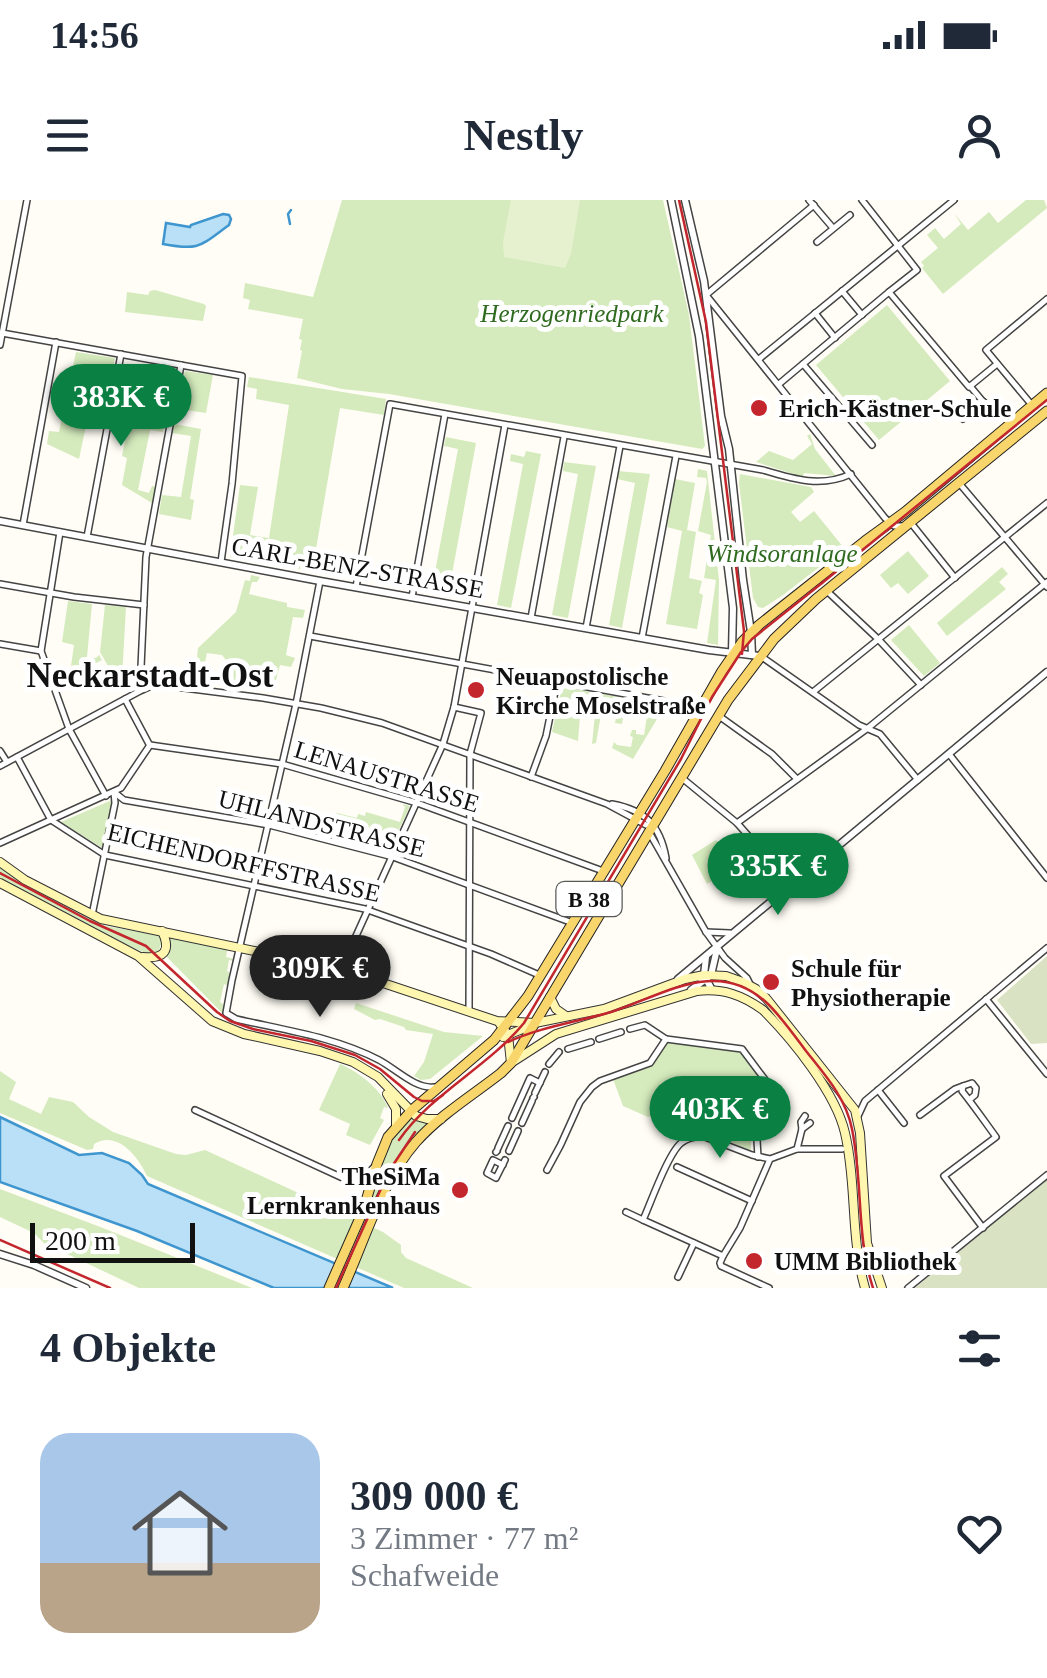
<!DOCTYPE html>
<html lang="de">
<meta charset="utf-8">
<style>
body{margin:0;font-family:"Times New Roman",serif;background:#f6f6f7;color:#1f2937;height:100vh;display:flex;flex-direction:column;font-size:38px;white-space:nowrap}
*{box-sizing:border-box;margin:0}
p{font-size:32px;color:#747a83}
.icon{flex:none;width:55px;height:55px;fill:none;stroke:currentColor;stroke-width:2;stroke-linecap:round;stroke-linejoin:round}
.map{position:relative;height:1088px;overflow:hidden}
.side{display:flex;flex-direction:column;background:#fff;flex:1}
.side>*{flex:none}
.scale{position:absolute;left:30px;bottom:25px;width:165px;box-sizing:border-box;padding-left:10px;border:5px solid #111;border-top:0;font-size:28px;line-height:35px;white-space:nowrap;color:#111;-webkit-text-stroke:8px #fff;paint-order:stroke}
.price{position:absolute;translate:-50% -85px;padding:0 22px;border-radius:35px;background:#0b8043;color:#fff;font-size:32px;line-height:65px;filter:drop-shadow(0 2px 5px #0008)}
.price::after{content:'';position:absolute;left:50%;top:60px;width:30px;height:22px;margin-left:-15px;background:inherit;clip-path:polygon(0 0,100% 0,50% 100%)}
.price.active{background:#222;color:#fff}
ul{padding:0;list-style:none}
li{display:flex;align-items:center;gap:30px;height:250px;padding:0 40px}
li span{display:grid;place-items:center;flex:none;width:280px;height:200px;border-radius:30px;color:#555}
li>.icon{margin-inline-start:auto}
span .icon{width:120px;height:120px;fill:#fffc;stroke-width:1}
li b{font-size:42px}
h2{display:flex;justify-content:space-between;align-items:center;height:120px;padding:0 40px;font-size:42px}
.status{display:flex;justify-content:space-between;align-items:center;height:70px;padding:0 50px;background:#fff;direction:ltr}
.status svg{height:28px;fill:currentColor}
header{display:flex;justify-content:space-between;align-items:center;height:130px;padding:0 40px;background:#fff;font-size:45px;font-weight:600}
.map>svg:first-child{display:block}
</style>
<div class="status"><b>14:56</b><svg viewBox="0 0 49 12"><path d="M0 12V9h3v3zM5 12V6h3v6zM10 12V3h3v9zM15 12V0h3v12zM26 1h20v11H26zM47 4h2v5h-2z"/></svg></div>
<header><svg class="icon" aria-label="menu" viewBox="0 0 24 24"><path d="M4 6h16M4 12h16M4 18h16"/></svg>Nestly<svg class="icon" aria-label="person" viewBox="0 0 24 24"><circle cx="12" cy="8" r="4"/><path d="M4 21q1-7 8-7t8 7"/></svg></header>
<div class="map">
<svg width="1047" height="1088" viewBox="0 0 1047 1088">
<rect width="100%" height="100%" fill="#fffdf5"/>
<g fill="#d5ebbd">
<polygon points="342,0 663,0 689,115 705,246 702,249 389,194 342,189 297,178 302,151 300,150 302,140 299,139 303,119 248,109 250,100 243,98 245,83 313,97"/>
<polygon points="1026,0 1044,0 1047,8 943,94 922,68 924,66 921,62 938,48 927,35 935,28 944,39 961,24 954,13 968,30 989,12 998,23"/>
<polygon points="155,90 204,104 206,106 203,121 125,112 127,92 148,95 150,91"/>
<polygon points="887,105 950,181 879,240 816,165"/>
<polygon points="76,152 115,158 110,186 94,187 79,259 47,244 49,231 59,232"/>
<polygon points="185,171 213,175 206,213 178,209"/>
<polygon points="249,177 386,199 384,215 340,208 315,355 356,363 353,378 230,357 240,285 258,287 250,335 269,338 289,205 256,199 257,189 247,187"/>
<polygon points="134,195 169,207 163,232 150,230 138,290 149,293 152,286 157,287 152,303 122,285 127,258 122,256"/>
<polygon points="174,224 201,229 190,299 194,300 191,320 159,314 162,295 181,297 191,236 172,233"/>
<polygon points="810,234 815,249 836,276 804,273 803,277 756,262 769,251 793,260 812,244 807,236"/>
<polygon points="446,237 476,243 448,396 428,392 432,372 435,372 458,249 444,246"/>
<polygon points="526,251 541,254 511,408 497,405 523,264 510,261 511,254 524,257"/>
<polygon points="564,262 596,266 568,418 552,415 578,274 563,271"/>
<polygon points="698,269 707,271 719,380 718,445 707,443 716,380 704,378 711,335 698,331 707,282 706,278 697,277"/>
<polygon points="618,271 650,274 622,428 609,425 635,283 617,279"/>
<polygon points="740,274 811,287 814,292 791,312 800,322 814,311 844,348 783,395 763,408 758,407 753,398 739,283"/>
<polygon points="675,279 695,283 687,330 696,332 689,378 702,381 699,393 703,395 697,429 666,424 682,331 667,327"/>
<polygon points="908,351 929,376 908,394 898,383 891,388 880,375"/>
<polygon points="1002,367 1008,374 999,382 1006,389 947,436 937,423"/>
<polygon points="251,375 260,377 257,382 252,382 249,394 287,403 287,407 305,410 303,418 293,417 286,455 295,458 291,467 280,465 274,487 218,480 218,475 225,475 226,460 222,455 207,453 204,468 196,468 198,448 236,412 245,380 250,381"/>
<polygon points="68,401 92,404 87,457 96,458 99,455 102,460 92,465 94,469 83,474 81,472 61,479 59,472 70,473 74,445 62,442"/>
<polygon points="105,405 126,407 122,478 116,480 100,452"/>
<polygon points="909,425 940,463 924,476 891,440"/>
<polygon points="562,487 659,504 657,519 633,559 612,548 614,542 617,545 631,547 633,537 630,536 632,530 636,530 636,534 644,535 648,510 637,508 637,504 625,502 622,524 615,523 618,506 603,503 596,543 592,544 596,504 574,502 573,515 580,516 578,541 552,532"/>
<polygon points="112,600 104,649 61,622"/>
<polygon points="402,604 410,606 389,651 336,637 336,635 383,647 386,634 335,621 337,613 357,618 358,614 365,616 366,612 400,622 405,607"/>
<polygon points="716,640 741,666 707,684 692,655"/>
<polygon points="0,668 49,698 105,726 158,735 162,741 158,753 145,753 103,734 0,680"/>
<polygon points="168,734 228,746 226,757 234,759 233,761 229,760 227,771 231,774 228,786 224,784 220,802 224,805 224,815 165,755 170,746"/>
<polygon points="356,803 444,832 483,836 430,879 421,880 414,876 424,862 433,834 406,830 404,827 380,819 375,820 354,809"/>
<path d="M667 842 741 852 768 887 747 905 748 922 753 923 755 938 751 939V950C719 940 710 925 675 938L665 911 648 917 623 906 613 879C644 869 649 870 667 842Z"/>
<path d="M340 864C359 872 381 889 388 908L384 907 380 918 384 920 370 945 346 935 350 924 319 910Z"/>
<path d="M0 871 16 882 9 899 41 914 49 897 73 902 89 917 113 932 176 954 186 955 205 950 383 1032 401 1045V1052L406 1058 473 1088H404L147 976C138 956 117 930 94 944L93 949 87 950 0 913Z"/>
<path d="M409 917 429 925 373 1011 367 1009C378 971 383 949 409 917Z"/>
<polygon points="0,989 103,1028 252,1088 139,1088 44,1043 34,1033 0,1017"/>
</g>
<g fill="#d9e3c4">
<polygon points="1047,756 1047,843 1031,844 997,800"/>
<polygon points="1047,979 1047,1088 915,1088"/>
</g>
<polygon fill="#e6f2cf" points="511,0 580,0 571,54 565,68 504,57 503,42"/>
<g fill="#b9e0f7" stroke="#3f96cf" stroke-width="2.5">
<path d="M223 14 229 15 231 19 229 25C200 46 200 51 163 44L166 23 190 27 191 25Z"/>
<polygon points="0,917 79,955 102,953 129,963 142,975 148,984 393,1088 274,1088 137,1031 0,982"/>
</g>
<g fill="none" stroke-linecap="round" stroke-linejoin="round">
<polyline stroke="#3f96cf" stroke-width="2.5" points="290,24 288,14 291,10"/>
<g stroke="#444" stroke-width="8">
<g id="minor">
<polyline points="809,0 833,28"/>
<polyline points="862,0 917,70 889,92"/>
<polyline points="814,5 706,95 885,318 894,326 903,326"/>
<polyline points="817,42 850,15"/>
<polyline points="842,91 862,115"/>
<polyline points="815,113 835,138"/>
<polyline points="2,133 242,176 232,284 221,362"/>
<polyline points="0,145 27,0"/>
<polyline points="759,159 954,0"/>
<polyline points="803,164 872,245"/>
<polyline points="779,184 889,92 969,187 997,164"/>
<polyline points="970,186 990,210"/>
<polyline points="1031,204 986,150 1047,99"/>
<polyline points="963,219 984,202"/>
<polyline points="959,283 1047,387"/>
<polyline points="911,323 955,378"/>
<polyline points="23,325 56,142"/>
<polyline points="60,332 41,451 69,529 106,596"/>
<polyline points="87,337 121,154"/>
<path d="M320 381 296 504 232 780 226 813 236 819C284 830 335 837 379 860 396 869 415 889 434 887"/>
<polyline points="0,384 74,397 144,405"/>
<path d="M356 387 390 204 763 270C793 279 821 288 851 274"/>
<polyline points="828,392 878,439 921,485"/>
<polyline points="412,397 445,214"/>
<polyline points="531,418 564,237"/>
<polyline points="586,428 620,246"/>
<polyline points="310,436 691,506 700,510"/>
<polyline points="642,438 676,256"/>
<polyline points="0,444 41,451"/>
<polyline points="762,457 859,525 880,534 918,580"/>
<polyline points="140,489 146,357 181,165"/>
<polyline points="813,492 1047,303"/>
<polyline points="125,499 149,544"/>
<polyline points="454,507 481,513 470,554 469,812"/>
<polyline points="719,516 772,554 797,579"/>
<polyline points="150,545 282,564 417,603 603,671"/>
<polyline points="0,551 7,562"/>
<polyline points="949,554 1047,678"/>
<polyline points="17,557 51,620 105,655 365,709 491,754 539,775"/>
<polyline points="0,566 140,491 151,486 161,485 263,498 321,508 382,523 607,604 646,625 650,625"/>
<polyline points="531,577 546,536 557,482"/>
<polyline points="682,578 737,623 791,684"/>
<polyline points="114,592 124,600 269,625 393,657 570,722"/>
<path d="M612 604C645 610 660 625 666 658"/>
<polyline points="737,623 868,528 1047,382"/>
<polyline points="649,632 706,732 725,758 747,778 750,784"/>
<polyline points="0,643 121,588 150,545"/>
<polyline points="92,715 115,603 114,592"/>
<polyline points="706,732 730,733"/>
<polyline points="341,769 443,544 454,507 505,225"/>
<polyline points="986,799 1047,874"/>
<polyline points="630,829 645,825 666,839 742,849 772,889 771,894 755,907 758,957"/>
<polyline points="599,839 621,832"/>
<polyline points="568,849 591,842"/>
<polyline points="549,864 559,852"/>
<polyline points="878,890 904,923"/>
<polyline points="535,893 545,872"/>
<polyline points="533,898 534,897"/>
<path d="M969 900 975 895 976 888 972 883 963 886 962 891C974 906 985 922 996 937L944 976 983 1028"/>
<polyline points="195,910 345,979 361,980 375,966"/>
<polyline points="920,915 955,889 963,886"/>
<polyline points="858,916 865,901 1047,748"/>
<polyline points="512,918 530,878 540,883"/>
<polyline points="522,923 532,901"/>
<polyline points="802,929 810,923"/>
<polyline points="561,944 580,902 592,887 600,881 650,863 666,839"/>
<polyline points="498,948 508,926"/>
<polyline points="797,949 842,949"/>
<polyline points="509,951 518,931"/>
<polyline points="496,952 497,951"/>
<path d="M770 959 740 1028 723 1056 643 1020C651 1002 668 954 681 943 689 937 696 936 705 937L752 955 770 959 797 949 802 929 801 922 805 916"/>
<polyline points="503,965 493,960 487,973 496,978 505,960"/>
<polyline points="677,967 752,1001"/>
<polyline points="547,970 560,946"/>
<polyline points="626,1012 643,1020"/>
<polyline points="723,1056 720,1063 721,1066 769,1088"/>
<polyline points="678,1077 694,1043"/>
<polyline points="908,1088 1047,975"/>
</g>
</g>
<g stroke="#444" stroke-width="9">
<g id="tertiary">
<polyline points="671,0 699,136 733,408 732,452"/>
<polyline points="685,0 704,81 721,216 729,249 743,380 751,432 752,455"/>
<polyline points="0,321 320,381 709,450 759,456"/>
<polyline points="706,757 704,775 712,790"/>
<polyline points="678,779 1047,472"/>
<polyline points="691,790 711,775 717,749"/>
<polyline points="0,1054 34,1065 86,1088"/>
</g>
</g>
<g stroke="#333" stroke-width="10">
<g id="secondary">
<polyline points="0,662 25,680 101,719 341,769 497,821 535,823 604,809 685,779 704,775 726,776 743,782 756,789 766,798 855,910 860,933 867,1043 882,1088"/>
<polyline points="0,683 138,756 212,821 244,834 320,851 353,862 378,877 416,916 427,919 441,919"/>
<path d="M143 757C163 759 172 752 162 731"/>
<polyline points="550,797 556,809 566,816"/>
<path d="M500 824 508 835 511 863 556 834 697 791C723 788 742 795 763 810 792 839 836 893 845 933 857 984 850 1036 865 1088"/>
<polyline points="503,837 532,825"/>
<polyline points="387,894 396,909 396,927"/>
</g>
</g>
<g stroke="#222" stroke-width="11">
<g id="primary">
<polyline points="329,1088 363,1011 377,964 388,937 412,910 494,840 528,796 665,571 722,471 742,442 759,425 865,341 905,312 1047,193"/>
<path d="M343 1088C365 1040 381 982 416 942 440 915 473 895 501 873L511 863 728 500 774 439 816 399 1047 211"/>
</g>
</g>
<use href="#minor" stroke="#fff" stroke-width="5"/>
<use href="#tertiary" stroke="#fff" stroke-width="6"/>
<use href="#secondary" stroke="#fff6b0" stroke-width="8"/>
<use href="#primary" stroke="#f9d66b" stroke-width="9"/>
<g stroke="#c4262e" stroke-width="2.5">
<polyline points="679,0 706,122 744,431 742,454"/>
<polyline points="0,673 90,721 146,746 217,812 230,821 253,829 311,841 355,855 380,869 414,897 422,901 434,901 443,895"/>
<path d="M508 842C540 827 577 822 611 812 664 795 718 756 768 804 782 818 794 835 806 851 825 875 846 898 852 929 863 982 856 1036 873 1088"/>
<path d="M399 940C432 893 488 867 524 823L681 559 712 497 741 452 752 439 822 383"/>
<polyline points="336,1088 389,971 415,932"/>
</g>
<g stroke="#c4262e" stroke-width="2.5">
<polyline points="822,383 1047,200"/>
<polyline points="0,1040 110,1088"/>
</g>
</g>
<g fill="#c4262e" stroke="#fff" stroke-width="4">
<circle cx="759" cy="208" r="10"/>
<circle cx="476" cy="490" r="10"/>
<circle cx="771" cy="782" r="10"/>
<circle cx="460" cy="990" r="10"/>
<circle cx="754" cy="1061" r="10"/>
</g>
<g text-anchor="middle" stroke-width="10" stroke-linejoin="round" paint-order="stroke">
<rect fill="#fff" stroke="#585858" stroke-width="2.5" x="556.5" y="682" width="65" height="34" rx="8"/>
<g font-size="22" font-weight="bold" fill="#111">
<text x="589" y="707">B 38</text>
</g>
<g font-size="25" font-style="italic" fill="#2f6b1f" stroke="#fff">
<text x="572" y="122">Herzogenriedpark</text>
<text x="782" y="362">Windsoranlage</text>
</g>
<g font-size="25" font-weight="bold" fill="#111" stroke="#fff" text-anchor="start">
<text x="779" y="217">Erich-Kästner-Schule</text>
<text x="496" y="485">Neuapostolische<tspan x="496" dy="29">Kirche Moselstraße</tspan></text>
<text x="791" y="777">Schule für<tspan x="791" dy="29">Physiotherapie</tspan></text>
<text x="440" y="985" text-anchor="end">TheSiMa<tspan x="440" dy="29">Lernkrankenhaus</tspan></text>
<text x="774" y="1070">UMM Bibliothek</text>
</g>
<g font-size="25" fill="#111" stroke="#fff">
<text transform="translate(358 367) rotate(10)" y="9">CARL-BENZ-STRASSE</text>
<text transform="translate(387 576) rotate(17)" y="9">LENAUSTRASSE</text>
<text transform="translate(322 623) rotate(14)" y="9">UHLANDSTRASSE</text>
<text transform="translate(244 662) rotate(13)" y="9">EICHENDORFFSTRASSE</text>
</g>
<g font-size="35" font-weight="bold" fill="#111" stroke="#fff">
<text x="150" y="487">Neckarstadt-Ost</text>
</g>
</g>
</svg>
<div class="scale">200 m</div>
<b class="price" style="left:121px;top:249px">383K €</b>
<b class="price" style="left:778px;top:718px">335K €</b>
<b class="price active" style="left:320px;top:820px">309K €</b>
<b class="price" style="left:720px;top:961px">403K €</b>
</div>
<section class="side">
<h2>4 Objekte<svg class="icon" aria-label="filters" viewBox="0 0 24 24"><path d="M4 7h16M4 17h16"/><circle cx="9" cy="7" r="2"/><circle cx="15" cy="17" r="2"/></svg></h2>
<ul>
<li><span style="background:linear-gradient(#a9c7e8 65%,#b9a48a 0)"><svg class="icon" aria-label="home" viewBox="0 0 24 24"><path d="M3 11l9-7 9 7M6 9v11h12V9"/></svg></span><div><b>309 000 €</b><p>3 Zimmer · 77 m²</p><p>Schafweide</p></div><svg class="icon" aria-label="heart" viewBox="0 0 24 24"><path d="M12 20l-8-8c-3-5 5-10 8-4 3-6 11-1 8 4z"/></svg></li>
</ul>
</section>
